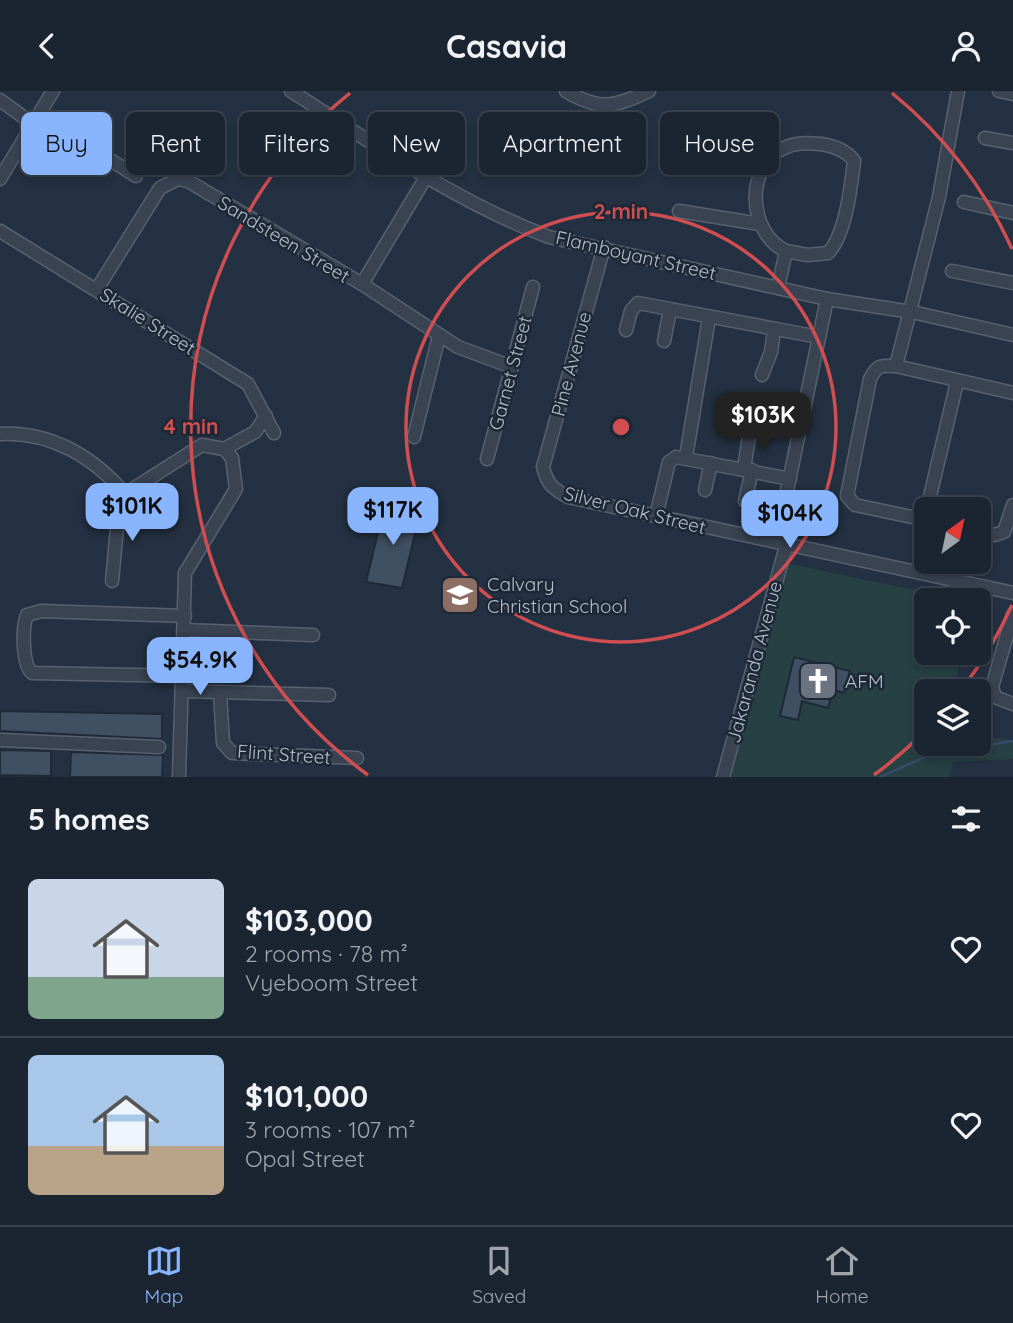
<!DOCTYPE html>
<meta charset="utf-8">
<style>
body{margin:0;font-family:Quicksand,sans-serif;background:#242d3a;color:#f1f3f6;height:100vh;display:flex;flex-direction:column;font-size:26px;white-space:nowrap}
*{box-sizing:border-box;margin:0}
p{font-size:23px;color:#a0a5ac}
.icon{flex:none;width:38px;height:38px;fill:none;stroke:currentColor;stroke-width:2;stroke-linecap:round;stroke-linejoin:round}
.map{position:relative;height:686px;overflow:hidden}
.side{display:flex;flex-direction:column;background:#1b2532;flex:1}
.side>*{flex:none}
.hud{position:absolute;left:21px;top:21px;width:971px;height:63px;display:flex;gap:14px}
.needle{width:46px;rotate:33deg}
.buttons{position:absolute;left:914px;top:406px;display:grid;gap:14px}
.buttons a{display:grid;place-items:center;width:77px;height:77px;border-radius:10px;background:#1b2532;box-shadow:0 4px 10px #0003,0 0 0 2px #39424d;font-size:35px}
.price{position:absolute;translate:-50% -60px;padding:0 16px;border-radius:14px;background:#89b5fe;color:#111;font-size:23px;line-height:46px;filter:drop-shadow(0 2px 4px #0008)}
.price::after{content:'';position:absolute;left:50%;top:42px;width:21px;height:16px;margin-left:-10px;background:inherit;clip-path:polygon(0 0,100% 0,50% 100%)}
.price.current{background:#222;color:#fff}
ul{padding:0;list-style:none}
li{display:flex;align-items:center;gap:21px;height:175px;padding:0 28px}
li+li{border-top:2px solid #39424d}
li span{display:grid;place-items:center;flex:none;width:196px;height:140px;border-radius:10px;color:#555}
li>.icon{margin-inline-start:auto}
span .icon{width:84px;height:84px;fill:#fffc;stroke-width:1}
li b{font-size:30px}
h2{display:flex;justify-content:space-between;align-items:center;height:84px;padding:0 28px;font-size:30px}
.pill{padding:0 24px;border-radius:10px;background:#1b2532;box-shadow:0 4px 10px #0003,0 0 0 2px #39424d;font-size:24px;line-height:63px}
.pill.current{background:#89b5fe;color:#111}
header{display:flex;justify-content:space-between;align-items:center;height:91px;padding:0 28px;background:#1b2532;font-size:32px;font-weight:700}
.tab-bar{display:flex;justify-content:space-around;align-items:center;height:98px;border-top:2px solid #39424d;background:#1b2532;font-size:19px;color:#a0a5ac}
.tab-bar a{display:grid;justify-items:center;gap:4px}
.tab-bar .current{color:#89b5fe}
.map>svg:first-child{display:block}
</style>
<header><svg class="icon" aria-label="back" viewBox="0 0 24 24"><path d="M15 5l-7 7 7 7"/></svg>Casavia<svg class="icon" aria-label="person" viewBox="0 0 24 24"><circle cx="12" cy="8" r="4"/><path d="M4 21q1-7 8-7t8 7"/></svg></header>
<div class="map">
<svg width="1013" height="686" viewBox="0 0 1013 686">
<rect width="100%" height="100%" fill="#243142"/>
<polygon fill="#264043" points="785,472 962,509 926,509 926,562 962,562 956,588 966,592 965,600 926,600 926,653 978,653 978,645 1013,649 1013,668 953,671 950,686 731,686"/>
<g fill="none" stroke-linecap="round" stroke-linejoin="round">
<polyline stroke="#374b6a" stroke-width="2.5" points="880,686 932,663 1013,650"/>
</g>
<g fill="#404f62" stroke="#1f2a39" stroke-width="2">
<polygon points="385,413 420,422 402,497 366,491"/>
<polygon points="794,566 850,580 844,602 833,599 828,617 802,610 798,629 780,625"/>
<polygon points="0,620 162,623 162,648 0,640"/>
<polygon points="0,659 51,660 51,685 0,684"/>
<polygon points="71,661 163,664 162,686 70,686"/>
</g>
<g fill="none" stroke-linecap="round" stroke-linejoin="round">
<g stroke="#57616f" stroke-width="15">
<g id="minor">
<path d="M291 0C374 53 456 111 549 146L827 208 912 221 1013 244"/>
<path d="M566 0C599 20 615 16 649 0"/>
<polyline points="999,0 1013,3"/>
<polyline points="0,9 33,33"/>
<polyline points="39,24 136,85"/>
<polyline points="985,47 1013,52"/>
<polyline points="0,88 53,0"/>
<polyline points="964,111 1013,122"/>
<polyline points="679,120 760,133"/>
<polyline points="0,140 248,293 274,342"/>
<path d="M604 156 543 376C547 393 553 398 568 406L1013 502"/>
<polyline points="952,180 1013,192"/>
<polyline points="362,193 426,86"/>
<path d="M778 197 786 160 808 164 828 162C846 143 851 95 854 70 846 59 834 55 821 53 808 52 796 51 784 57 744 75 748 143 786 160"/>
<polyline points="97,198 160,97 178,88 188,90 362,193 458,256 512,276"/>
<polyline points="626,239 631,220 638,212 819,246"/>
<polyline points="664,250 670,219"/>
<polyline points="896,275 939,106 958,0"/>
<polyline points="762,284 771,261 774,240"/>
<path d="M0 343C50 340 94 366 125 403"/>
<polyline points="414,346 439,245"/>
<polyline points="224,358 255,341 266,325"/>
<polyline points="686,366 709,227"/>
<polyline points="487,368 533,196"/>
<polyline points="744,378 750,339"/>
<polyline points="705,399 711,372"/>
<polyline points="745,410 752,379"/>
<polyline points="784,414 827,208"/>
<polyline points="927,418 957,291"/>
<polyline points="656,425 669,371 676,366 790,388"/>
<path d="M926 429 855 414 847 405 870 288C877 274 881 274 896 275L1013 302"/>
<polyline points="978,440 994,444 1004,441 1013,414"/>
<polyline points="112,490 119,416 125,403 202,354 224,358 232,367 236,398 185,482 179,686"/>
<polyline points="1013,523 992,596 995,606 1013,613"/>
<polyline points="185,539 313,544"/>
<path d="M184 585 32 582C22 573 22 536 27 524L41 520 185 525"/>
<polyline points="184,600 329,604"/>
<polyline points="220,602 223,652 232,662 357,667"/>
<polyline points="0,649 159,656"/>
<polyline points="723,686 786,455"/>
</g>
</g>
<use href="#minor" stroke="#394352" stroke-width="12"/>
</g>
<g fill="none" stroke="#ce4e51" stroke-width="3.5">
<circle cx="621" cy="336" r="215"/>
<path d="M1012 514A430 430 0 0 1 962 598M925 640A430 430 0 0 1 874 684M368 684A430 430 0 0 1 350 2M892 2A430 430 0 0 1 1012 158"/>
</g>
<defs>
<g id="school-square" transform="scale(2.0125)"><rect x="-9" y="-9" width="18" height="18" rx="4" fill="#8d6e63" stroke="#1d2837"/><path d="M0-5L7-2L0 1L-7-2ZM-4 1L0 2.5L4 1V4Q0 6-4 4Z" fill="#fff"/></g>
<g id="church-square" transform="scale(2.0125)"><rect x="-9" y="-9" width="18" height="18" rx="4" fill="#6b7280" stroke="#1d2837"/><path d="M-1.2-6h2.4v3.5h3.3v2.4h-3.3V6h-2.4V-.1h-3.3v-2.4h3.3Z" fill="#fff"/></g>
</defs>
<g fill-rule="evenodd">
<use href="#school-square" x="460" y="504"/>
<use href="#church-square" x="818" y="590"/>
</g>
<g text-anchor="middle" stroke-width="5" stroke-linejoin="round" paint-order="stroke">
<g font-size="19" fill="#b6becc" stroke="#1d2837">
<text transform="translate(284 148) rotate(31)" y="7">Sandsteen Street</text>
<text transform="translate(636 164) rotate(13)" y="7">Flamboyant Street</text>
<text transform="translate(148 230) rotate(32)" y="7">Skalie Street</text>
<text transform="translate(571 273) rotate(-75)" y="7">Pine Avenue</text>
<text transform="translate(510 282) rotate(-75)" y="7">Garnet Street</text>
<text transform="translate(635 419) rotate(14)" y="7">Silver Oak Street</text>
<text transform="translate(754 571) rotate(-75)" y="7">Jakaranda Avenue</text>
<text transform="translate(284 663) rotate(4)" y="7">Flint Street</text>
</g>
<g font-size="19" fill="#b6becc" stroke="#1d2837" text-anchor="start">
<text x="487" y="500">Calvary<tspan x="487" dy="22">Christian School</tspan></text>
<text x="845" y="597">AFM</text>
</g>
</g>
<circle cx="621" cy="336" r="10" fill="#ce4e51" stroke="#1d2837" stroke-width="3.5"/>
<g font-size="21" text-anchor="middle" font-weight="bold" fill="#ce4e51" stroke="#1d2837" stroke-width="5" stroke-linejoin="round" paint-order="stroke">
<text x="621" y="128">2 min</text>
<text x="191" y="343">4 min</text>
</g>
</svg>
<div class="buttons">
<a><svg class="needle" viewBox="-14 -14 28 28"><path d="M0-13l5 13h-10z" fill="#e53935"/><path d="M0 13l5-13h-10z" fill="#a0a5ac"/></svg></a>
<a><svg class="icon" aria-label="locate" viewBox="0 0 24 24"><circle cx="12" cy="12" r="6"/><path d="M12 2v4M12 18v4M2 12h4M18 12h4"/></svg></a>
<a><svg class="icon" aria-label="layers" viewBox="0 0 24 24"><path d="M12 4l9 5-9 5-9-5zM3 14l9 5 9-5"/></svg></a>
</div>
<b class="price current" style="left:763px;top:361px">$103K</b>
<b class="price" style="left:132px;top:452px">$101K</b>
<b class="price" style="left:393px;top:456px">$117K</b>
<b class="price" style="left:790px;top:459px">$104K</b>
<b class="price" style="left:200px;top:606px">$54.9K</b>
<div class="hud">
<a class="pill current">Buy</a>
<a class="pill">Rent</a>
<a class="pill">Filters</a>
<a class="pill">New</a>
<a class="pill">Apartment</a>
<a class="pill">House</a>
</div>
</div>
<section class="side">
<h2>5 homes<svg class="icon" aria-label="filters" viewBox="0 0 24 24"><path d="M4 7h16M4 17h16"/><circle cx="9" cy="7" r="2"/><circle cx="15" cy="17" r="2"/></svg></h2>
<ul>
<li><span style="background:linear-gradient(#c9d6e8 70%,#7fa58c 0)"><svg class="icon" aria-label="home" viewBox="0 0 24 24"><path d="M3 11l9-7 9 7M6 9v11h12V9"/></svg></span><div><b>$103,000</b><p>2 rooms · 78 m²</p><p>Vyeboom Street</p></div><svg class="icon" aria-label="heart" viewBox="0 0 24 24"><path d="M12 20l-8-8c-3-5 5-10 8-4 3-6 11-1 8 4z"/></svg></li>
<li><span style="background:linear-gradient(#a9c7e8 65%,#b9a48a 0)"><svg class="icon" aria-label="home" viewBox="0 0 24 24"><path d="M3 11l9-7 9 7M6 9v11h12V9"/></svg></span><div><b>$101,000</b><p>3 rooms · 107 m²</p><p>Opal Street</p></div><svg class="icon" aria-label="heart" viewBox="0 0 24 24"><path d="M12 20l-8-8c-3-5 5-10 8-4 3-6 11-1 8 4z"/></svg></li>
</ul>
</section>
<nav class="tab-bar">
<a class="current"><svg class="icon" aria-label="map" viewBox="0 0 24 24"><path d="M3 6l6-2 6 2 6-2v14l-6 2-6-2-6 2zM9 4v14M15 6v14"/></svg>Map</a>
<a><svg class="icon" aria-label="saved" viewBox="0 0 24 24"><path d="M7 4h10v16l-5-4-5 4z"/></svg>Saved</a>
<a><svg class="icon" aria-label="home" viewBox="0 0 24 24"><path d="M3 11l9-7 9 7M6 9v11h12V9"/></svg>Home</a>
</nav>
